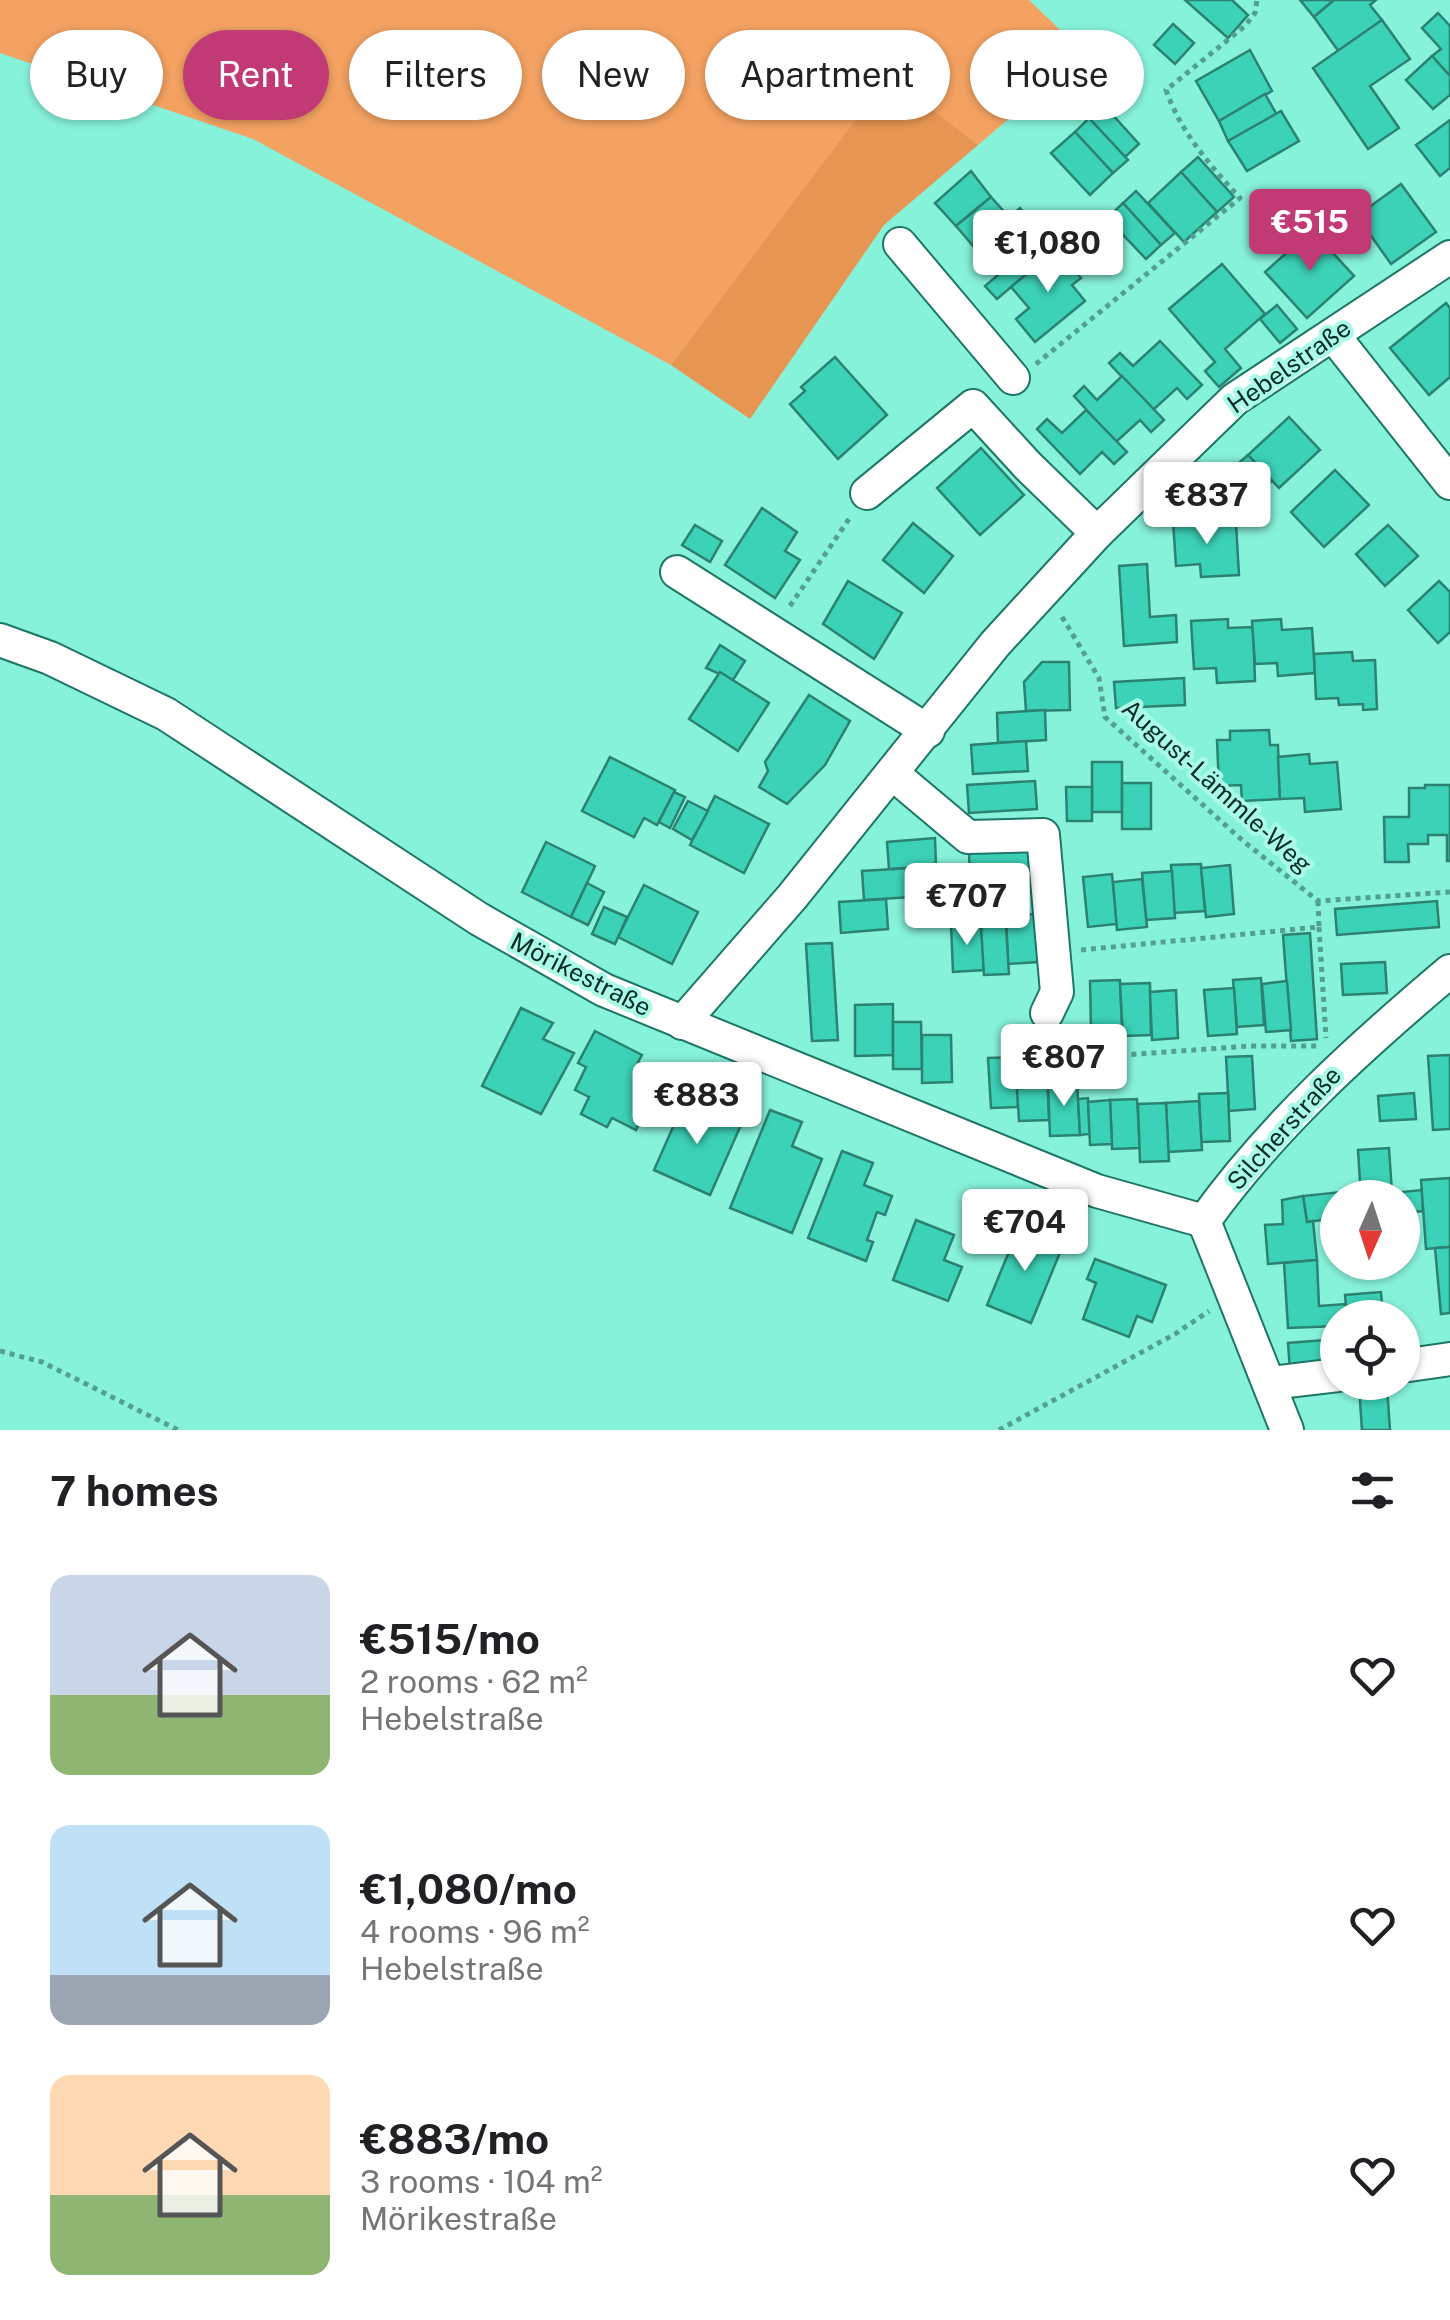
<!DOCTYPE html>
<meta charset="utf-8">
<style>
body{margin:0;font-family:"Public Sans",sans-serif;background:#f2f2f2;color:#202124;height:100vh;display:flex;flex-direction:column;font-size:38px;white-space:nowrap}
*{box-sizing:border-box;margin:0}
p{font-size:32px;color:#757577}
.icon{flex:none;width:55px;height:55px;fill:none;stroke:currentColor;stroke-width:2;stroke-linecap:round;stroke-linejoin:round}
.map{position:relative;height:1430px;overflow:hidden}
.sheet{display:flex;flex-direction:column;background:#fff;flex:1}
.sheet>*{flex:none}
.top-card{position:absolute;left:30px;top:30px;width:1390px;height:90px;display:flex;gap:20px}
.needle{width:65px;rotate:183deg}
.controls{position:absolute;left:1320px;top:1180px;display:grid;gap:20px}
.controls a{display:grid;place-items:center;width:100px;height:100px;border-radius:50%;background:#fff;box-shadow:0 2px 8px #0004;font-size:50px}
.price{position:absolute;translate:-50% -85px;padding:0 22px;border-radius:10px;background:#fff;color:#222;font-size:32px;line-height:65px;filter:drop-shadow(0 2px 5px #0008)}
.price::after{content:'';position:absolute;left:50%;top:60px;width:30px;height:22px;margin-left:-15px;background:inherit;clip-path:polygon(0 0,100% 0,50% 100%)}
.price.current{background:#c13975;color:#fff}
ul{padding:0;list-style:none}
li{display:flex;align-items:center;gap:30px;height:250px;padding:0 50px}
li span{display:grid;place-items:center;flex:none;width:280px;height:200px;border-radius:20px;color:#555}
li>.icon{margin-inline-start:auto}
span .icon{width:120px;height:120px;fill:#fffc;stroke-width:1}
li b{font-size:42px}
h2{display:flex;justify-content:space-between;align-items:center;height:120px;padding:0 50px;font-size:42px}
.chip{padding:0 35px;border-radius:45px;background:#fff;box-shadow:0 2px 8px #0004;font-size:35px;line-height:90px}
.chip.current{background:#c13975;color:#fff}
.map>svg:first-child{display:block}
</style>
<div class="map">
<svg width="1450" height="1430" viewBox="0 0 1450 1430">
<rect width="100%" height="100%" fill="#87f2da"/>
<polygon fill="#f3a262" points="0,0 1029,0 1085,54 978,145 889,77 671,365 253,139 0,53"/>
<polygon fill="#e79552" points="889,76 978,145 884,225 750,419 671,365"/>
<g fill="#3cd2b7" stroke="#2c8271" stroke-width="2.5">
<polygon points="1185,0 1232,0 1248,15 1228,38"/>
<polygon points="1300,0 1334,0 1314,17"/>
<polygon points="1334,0 1376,0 1370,5 1382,20 1339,52 1314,17"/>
<polygon points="1438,13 1450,26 1450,76 1432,56 1441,49 1422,28"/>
<polygon points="1382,20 1410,59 1370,86 1399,128 1368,149 1313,68"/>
<polygon points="1173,24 1194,43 1175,64 1154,45"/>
<polygon points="1250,50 1272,91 1219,121 1196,81"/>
<polygon points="1432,56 1450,76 1450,95 1433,109 1406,80"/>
<polygon points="1265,94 1277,115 1228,141 1219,121"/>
<polygon points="1101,102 1139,144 1125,157 1087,116"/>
<polygon points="1281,111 1299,141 1247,171 1228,141"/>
<polygon points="1089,118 1128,160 1113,173 1075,132"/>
<polygon points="1450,120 1450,168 1440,176 1416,145"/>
<polygon points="1075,132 1113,173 1090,195 1051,153"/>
<polygon points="1198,157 1234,197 1217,212 1181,172"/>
<polygon points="971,171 991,197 956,226 935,203"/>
<polygon points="1181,172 1217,212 1184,242 1148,203"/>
<polygon points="1401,184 1436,232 1391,264 1357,216"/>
<polygon points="1136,191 1175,233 1161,245 1123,203"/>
<polygon points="991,197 1009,217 974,247 956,226"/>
<polygon points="1123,203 1161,245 1146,259 1107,218"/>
<polygon points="1020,208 1039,230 1026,241 1043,260 997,299 985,286 998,275 974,247"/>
<polygon points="1312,230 1354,276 1307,318 1265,272"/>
<polygon points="1057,249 1081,278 1072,285 1085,301 1035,342 1016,319 1029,308 1011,287"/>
<polygon points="1222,264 1265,314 1225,349 1241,368 1219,387 1205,371 1215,362 1169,309"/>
<polygon points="1446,303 1450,308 1450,377 1429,395 1390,348"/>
<polygon points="1277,305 1297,329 1280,343 1260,319"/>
<polygon points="1160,341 1202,385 1187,399 1177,388 1153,410 1109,363 1120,353 1133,366"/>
<polygon points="835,357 887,415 838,459 790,404 805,391 801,387"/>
<polygon points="1122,376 1164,420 1151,432 1140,420 1116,442 1074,396 1084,386 1097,400"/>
<polygon points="1086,410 1127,452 1114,464 1102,452 1080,474 1037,429 1047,419 1062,433"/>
<polygon points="1289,417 1320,450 1279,488 1248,455"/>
<polygon points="981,448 1024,495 980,535 937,488"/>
<polygon points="1248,455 1272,481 1252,499 1227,473"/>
<polygon points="1335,470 1369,505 1324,547 1291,512"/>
<polygon points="1227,473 1252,499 1241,510 1216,484"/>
<polygon points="762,508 797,532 785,551 800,560 775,598 725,565"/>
<polygon points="1208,519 1208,525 1236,523 1239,575 1201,577 1200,564 1176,566 1173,521"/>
<polygon points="913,523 953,556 924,593 883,560"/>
<polygon points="695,525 722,541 710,562 682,545"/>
<polygon points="1388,525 1418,556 1385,586 1356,554"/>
<polygon points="1147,564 1150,617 1176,615 1177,642 1124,646 1119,566"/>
<polygon points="848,581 902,613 874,659 823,624"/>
<polygon points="1439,581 1450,592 1450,632 1438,643 1408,610"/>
<polygon points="1228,619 1228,628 1253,627 1255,681 1217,683 1216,668 1194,669 1191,621"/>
<polygon points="1281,619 1282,630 1312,628 1315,673 1278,676 1277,663 1255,664 1252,621"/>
<polygon points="720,645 745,661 733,680 706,668"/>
<polygon points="1352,652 1353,661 1375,660 1377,709 1363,710 1363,704 1339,705 1338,698 1316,699 1314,654"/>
<polygon points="1042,662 1069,662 1070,710 1026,711 1024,682"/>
<polygon points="720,672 769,703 738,751 689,719"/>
<polygon points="1184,678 1185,705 1116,708 1114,682"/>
<polygon points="809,695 850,721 825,765 787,804 759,787 768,771 765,762"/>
<polygon points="1045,710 1046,740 998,743 997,713"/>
<polygon points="1269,730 1270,745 1278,745 1280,799 1242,801 1241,785 1219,786 1217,740 1230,740 1230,731"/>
<polygon points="1026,741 1028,771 973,774 971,745"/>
<polygon points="1309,754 1310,764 1337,762 1341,809 1305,812 1304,798 1280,799 1278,757"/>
<polygon points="610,757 675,790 657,825 644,818 634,837 582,811"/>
<rect x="1092" y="762" width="30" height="50"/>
<polygon points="1035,781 1037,809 969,813 967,785"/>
<rect x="1122" y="783" width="29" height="46"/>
<polygon points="1425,785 1450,785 1450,861 1447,861 1447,835 1428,835 1428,844 1408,844 1409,862 1385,862 1384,817 1409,817 1409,788 1425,788"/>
<polygon points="1066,787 1092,787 1092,821 1067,821"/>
<polygon points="674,792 685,797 670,828 659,822"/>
<polygon points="715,796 769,824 744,873 690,845"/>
<polygon points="688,801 708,811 692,840 673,829"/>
<polygon points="935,838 936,866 889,869 887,842"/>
<polygon points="546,842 595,866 571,917 522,892"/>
<polygon points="1037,850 1038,877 970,880 969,853"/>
<polygon points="1201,864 1205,911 1174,913 1171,865"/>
<polygon points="1230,865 1234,914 1206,917 1201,868"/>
<polygon points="910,868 912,897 864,900 862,871"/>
<polygon points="1172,871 1175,918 1146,920 1142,873"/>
<polygon points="1112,874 1117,924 1088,927 1083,877"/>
<polygon points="1142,879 1147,927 1117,930 1113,882"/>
<polygon points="587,883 604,892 588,925 571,917"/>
<polygon points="644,885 698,912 672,964 618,937"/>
<polygon points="886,899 888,929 841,933 839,902"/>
<polygon points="1437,901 1439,927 1337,935 1335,909"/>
<polygon points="604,907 627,917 615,944 592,934"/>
<polygon points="1035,914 1038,962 1008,964 1006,916"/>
<polygon points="981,923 984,970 953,972 951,925"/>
<polygon points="1006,926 1009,974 984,975 981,927"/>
<polygon points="1310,933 1317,1039 1291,1041 1283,935"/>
<polygon points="832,943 838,1040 812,1041 806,944"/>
<polygon points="1385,962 1387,993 1343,995 1341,964"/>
<polygon points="1261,978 1264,1025 1237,1027 1233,980"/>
<polygon points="1120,980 1122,1028 1091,1029 1090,981"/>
<polygon points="1287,981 1291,1030 1266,1032 1262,984"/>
<polygon points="1150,983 1151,1035 1123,1036 1120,984"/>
<polygon points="1234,988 1237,1034 1208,1036 1204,990"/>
<polygon points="1176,990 1178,1038 1152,1040 1150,992"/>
<polygon points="893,1004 893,1055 855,1056 855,1005"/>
<polygon points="521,1008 553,1023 543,1039 574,1053 541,1114 482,1086"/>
<polygon points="893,1022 921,1022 922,1069 893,1069"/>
<polygon points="595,1031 642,1055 638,1062 663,1075 636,1130 612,1118 607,1127 581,1114 589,1097 575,1090 586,1067 578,1063"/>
<polygon points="922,1035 951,1035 952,1082 922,1083"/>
<polygon points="1450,1055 1450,1129 1433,1130 1428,1056"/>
<polygon points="1252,1056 1255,1109 1229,1111 1226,1057"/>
<polygon points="1016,1057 1018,1107 991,1108 988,1058"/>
<polygon points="1047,1072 1049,1120 1019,1121 1016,1073"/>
<polygon points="1077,1081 1080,1135 1050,1136 1048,1083"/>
<polygon points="1228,1093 1230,1141 1201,1142 1199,1094"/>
<polygon points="1414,1093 1416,1119 1380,1121 1378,1096"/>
<polygon points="1088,1098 1090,1134 1080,1135 1078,1099"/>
<polygon points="1137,1099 1140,1148 1112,1149 1110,1100"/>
<polygon points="685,1100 741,1125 710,1195 654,1170"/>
<polygon points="1110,1100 1112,1144 1090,1145 1088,1102"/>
<polygon points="1199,1101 1202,1150 1168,1152 1166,1103"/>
<polygon points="1166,1103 1169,1161 1140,1162 1138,1104"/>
<polygon points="770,1110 802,1122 792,1146 822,1159 792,1233 730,1208"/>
<polygon points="1389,1148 1392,1193 1422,1190 1423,1211 1402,1213 1402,1198 1361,1198 1358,1150"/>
<polygon points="842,1151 873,1163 864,1185 892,1196 885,1215 877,1212 867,1240 873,1242 866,1261 808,1238"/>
<polygon points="1450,1178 1450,1247 1426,1249 1421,1180"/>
<polygon points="1341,1192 1342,1198 1338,1198 1338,1218 1307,1222 1303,1196"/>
<polygon points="1303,1196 1307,1222 1313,1221 1317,1260 1268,1264 1265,1225 1283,1224 1282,1200"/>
<polygon points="916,1220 954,1235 944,1260 962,1267 948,1301 893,1280"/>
<polygon points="1020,1225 1064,1243 1031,1323 987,1305"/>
<polygon points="1450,1247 1450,1313 1441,1314 1435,1248"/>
<polygon points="1095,1259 1166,1285 1152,1322 1137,1316 1129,1337 1083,1319 1096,1283 1087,1279"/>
<polygon points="1317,1260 1319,1306 1346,1304 1347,1318 1338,1318 1338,1326 1288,1328 1284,1263"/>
<polygon points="1381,1292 1383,1318 1347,1318 1345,1295"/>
<polygon points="1337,1339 1338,1367 1290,1371 1288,1343"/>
<polygon points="1387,1386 1390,1430 1362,1430 1359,1387"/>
</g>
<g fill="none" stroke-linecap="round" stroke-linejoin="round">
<g stroke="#1d7666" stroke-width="36">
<g id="minor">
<polyline points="900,244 1013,378"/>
<polyline points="1333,335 1450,483"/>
<polyline points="867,493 973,406 1028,466 1097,533"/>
<polyline points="677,572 928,731"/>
<polyline points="0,640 50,658 166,714 479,919 604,990 1097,1191 1204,1221"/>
<polyline points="893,774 968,837 1043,835 1057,992 1047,1013"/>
<polyline points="682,1023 792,897 995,644 1097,533 1235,399 1450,257"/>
<path d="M1204 1221C1273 1125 1360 1047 1450 971"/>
<polyline points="1204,1221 1287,1430"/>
<polyline points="1402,1366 1450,1359"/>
<polyline points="1270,1383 1338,1375"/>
</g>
</g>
<g stroke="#52a08f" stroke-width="5" stroke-dasharray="5 5" stroke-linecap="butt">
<path d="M1036 364 1240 198C1210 165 1181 133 1166 90L1245 26 1255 13 1257 0"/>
<polyline points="790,606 851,516"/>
<polyline points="1062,617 1099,678 1105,717 1242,840 1318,901 1450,892"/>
<polyline points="1319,927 1326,1038"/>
<polyline points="1081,950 1319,927 1318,902"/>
<polyline points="1068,1032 1109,1056 1250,1046 1319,1046"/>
<polyline points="0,1351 42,1362 178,1430"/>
<polyline points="999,1430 1175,1334 1209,1311"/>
</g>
<use href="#minor" stroke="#fff" stroke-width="32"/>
</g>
<g text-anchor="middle" stroke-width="8" stroke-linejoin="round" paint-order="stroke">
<g font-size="25" fill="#072c25" stroke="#a9fbe8">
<text transform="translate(1289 366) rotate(-35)" y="9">Hebelstraße</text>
<text transform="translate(1217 786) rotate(42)" y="9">August-Lämmle-Weg</text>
<text transform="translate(581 974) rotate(27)" y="9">Mörikestraße</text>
<text transform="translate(1284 1128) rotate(-48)" y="9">Silcherstraße</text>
</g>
</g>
</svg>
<div class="controls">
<a><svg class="needle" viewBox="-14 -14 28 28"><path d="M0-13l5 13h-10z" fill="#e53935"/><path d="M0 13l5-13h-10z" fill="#757577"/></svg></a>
<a><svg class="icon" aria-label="locate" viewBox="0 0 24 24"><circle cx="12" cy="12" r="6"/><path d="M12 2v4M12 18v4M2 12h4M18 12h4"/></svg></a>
</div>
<b class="price current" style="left:1310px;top:274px">€515</b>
<b class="price" style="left:1048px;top:295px">€1,080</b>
<b class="price" style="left:1207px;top:547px">€837</b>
<b class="price" style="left:967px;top:948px">€707</b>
<b class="price" style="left:1064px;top:1109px">€807</b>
<b class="price" style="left:697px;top:1147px">€883</b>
<b class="price" style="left:1025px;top:1274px">€704</b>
<div class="top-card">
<a class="chip">Buy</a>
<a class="chip current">Rent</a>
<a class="chip">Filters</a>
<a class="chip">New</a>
<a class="chip">Apartment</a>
<a class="chip">House</a>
</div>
</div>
<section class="sheet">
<h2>7 homes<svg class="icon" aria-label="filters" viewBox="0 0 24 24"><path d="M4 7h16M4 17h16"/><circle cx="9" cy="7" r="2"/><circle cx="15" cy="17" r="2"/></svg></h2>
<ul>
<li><span style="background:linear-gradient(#c9d6e8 60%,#8fb573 0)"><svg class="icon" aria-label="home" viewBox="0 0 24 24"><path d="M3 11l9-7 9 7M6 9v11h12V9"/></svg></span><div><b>€515/mo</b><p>2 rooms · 62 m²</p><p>Hebelstraße</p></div><svg class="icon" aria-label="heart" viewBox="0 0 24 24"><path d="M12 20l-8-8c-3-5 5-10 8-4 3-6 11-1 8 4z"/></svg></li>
<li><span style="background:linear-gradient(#bfe0f5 75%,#9aa5b1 0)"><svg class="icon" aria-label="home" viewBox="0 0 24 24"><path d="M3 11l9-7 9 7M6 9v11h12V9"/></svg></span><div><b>€1,080/mo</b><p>4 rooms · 96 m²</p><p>Hebelstraße</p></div><svg class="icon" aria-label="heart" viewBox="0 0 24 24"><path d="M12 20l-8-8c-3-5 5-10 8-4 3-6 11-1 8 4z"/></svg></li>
<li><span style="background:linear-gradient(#ffd9b3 60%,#8fb573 0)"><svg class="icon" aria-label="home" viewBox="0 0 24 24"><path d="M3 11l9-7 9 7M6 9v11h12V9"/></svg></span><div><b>€883/mo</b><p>3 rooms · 104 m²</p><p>Mörikestraße</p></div><svg class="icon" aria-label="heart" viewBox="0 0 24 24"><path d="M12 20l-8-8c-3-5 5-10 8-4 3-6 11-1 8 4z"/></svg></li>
</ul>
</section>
